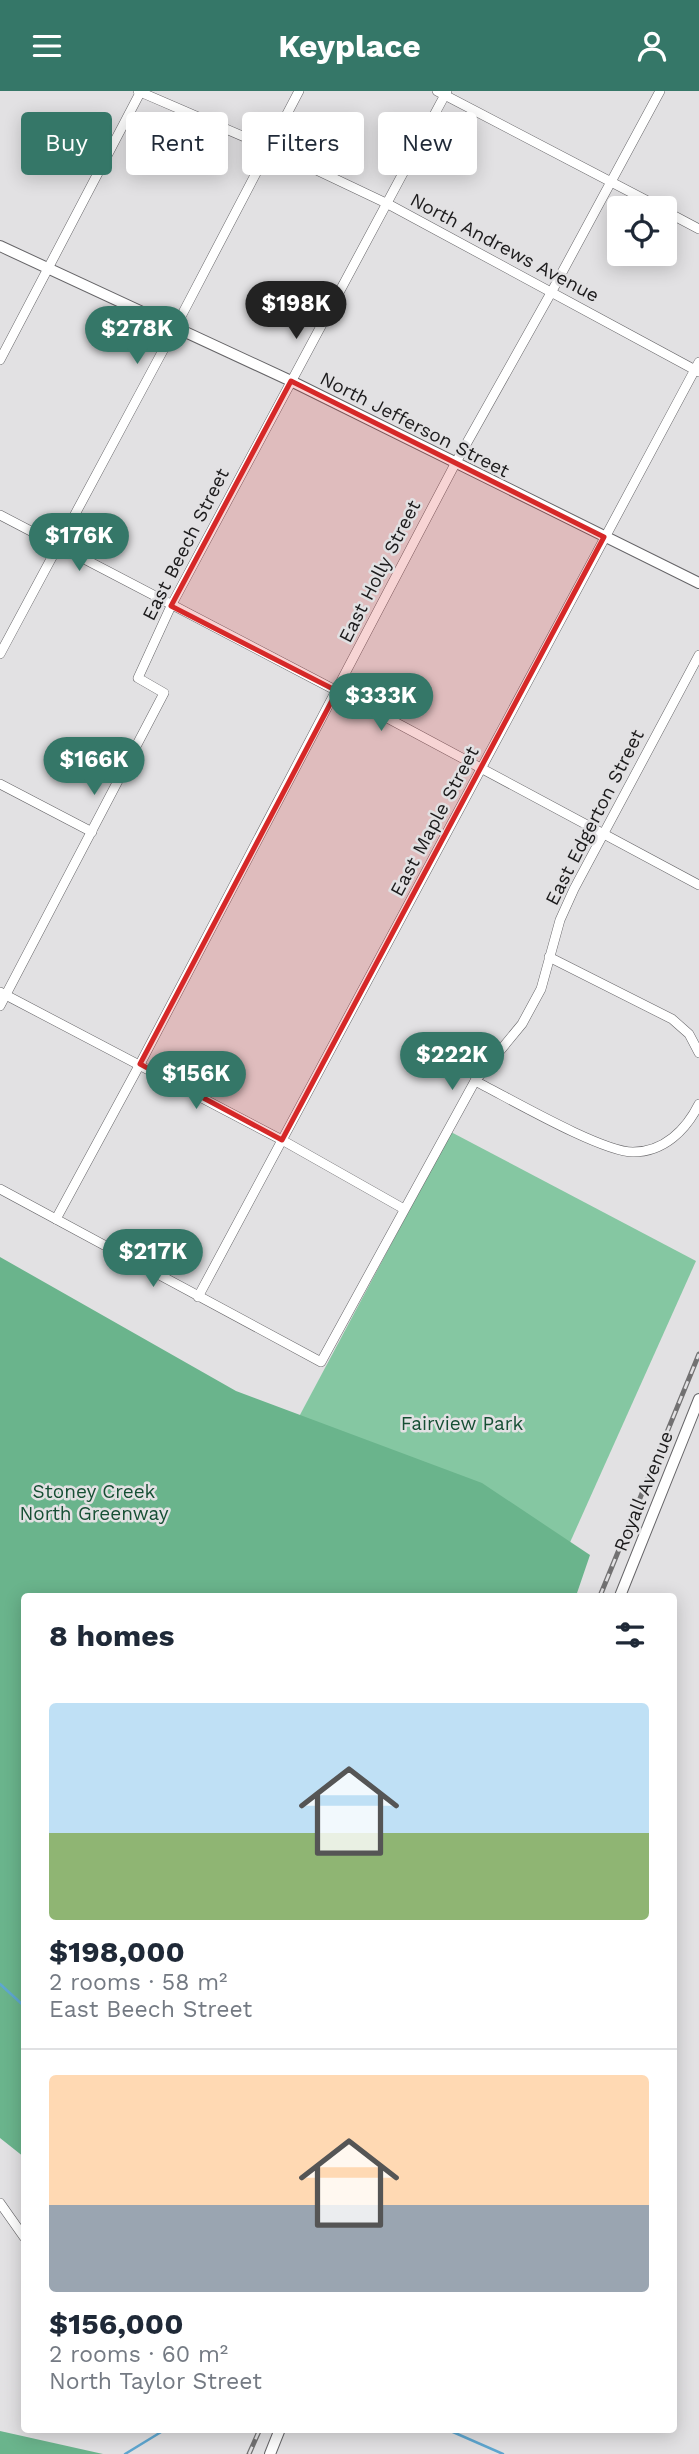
<!DOCTYPE html>
<meta charset="utf-8">
<style>
body{margin:0;font-family:"Work Sans",sans-serif;background:#f6f6f7;color:#1f2937;height:100vh;display:flex;flex-direction:column;font-size:26px;white-space:nowrap}
*{box-sizing:border-box;margin:0}
p{font-size:23px;color:#747a83}
.icon{flex:none;width:38px;height:38px;fill:none;stroke:currentColor;stroke-width:2;stroke-linecap:round;stroke-linejoin:round}
.map{position:relative;flex:1;overflow:hidden}
.sheet{position:absolute;left:21px;top:1502px;width:656px;height:840px;display:flex;flex-direction:column;background:#fff;border-radius:7px;box-shadow:0 4px 18px #0003}
.sheet>*{flex:none}
.top-card{position:absolute;left:21px;top:21px;width:658px;height:63px;display:flex;gap:14px}
.fabs{position:absolute;left:607px;top:105px;display:grid;gap:14px}
.fabs a{display:grid;place-items:center;width:70px;height:70px;border-radius:7px;background:#fff;box-shadow:0 4px 18px #0003;font-size:35px}
.price{position:absolute;translate:-50% -60px;padding:0 16px;border-radius:24px;background:#357768;color:#fff;font-size:23px;line-height:46px;filter:drop-shadow(0 2px 4px #0008)}
.price::after{content:'';position:absolute;left:50%;top:42px;width:21px;height:16px;margin-left:-10px;background:inherit;clip-path:polygon(0 0,100% 0,50% 100%)}
.price.selected{background:#222;color:#fff}
ul{padding:0;list-style:none}
li{display:grid;align-content:center;gap:14px;height:371px;padding:0 28px}
li+li{border-top:2px solid #e0e1e3}
li span{display:grid;place-items:center;height:217px;border-radius:7px;color:#555}
li>.icon{margin-inline-start:auto}
span .icon{width:126px;height:126px;fill:#fffc;stroke-width:1}
li b{font-size:30px}
h2{display:flex;justify-content:space-between;align-items:center;height:84px;padding:0 28px;font-size:30px}
.pill{padding:0 24px;border-radius:7px;background:#fff;box-shadow:0 4px 18px #0003;font-size:24px;line-height:63px}
.pill.selected{background:#357768;color:#fff}
header{display:flex;justify-content:space-between;align-items:center;height:91px;padding:0 28px;background:#357768;color:#fff;font-size:32px;font-weight:700}
.map>svg:first-child{display:block}
</style>
<header><svg class="icon" aria-label="menu" viewBox="0 0 24 24"><path d="M4 6h16M4 12h16M4 18h16"/></svg>Keyplace<svg class="icon" aria-label="person" viewBox="0 0 24 24"><circle cx="12" cy="8" r="4"/><path d="M4 21q1-7 8-7t8 7"/></svg></header>
<div class="map">
<svg width="699" height="2363" viewBox="0 0 699 2363">
<rect width="100%" height="100%" fill="#e2e1e3"/>
<polygon fill="#85c7a2" points="451,1041 696,1170 546,1505 262,1395"/>
<g fill="#6ab48c">
<polygon points="0,1166 236,1300 482,1392 590,1464 576,1505 24,1505 24,2066 0,2047"/>
<polygon points="0,2340 103,2363 0,2363"/>
</g>
<g fill="none" stroke-linecap="round" stroke-linejoin="round">
<g stroke="#5ea7d1" stroke-width="2.5">
<polyline points="0,1893 24,1915"/>
<polyline points="446,2338 503,2363"/>
<polyline points="125,2363 166,2338"/>
</g>
<g stroke="#666568" stroke-width="10">
<g id="minor">
<polyline points="138,0 270,57 388,113 699,281"/>
<polyline points="437,0 661,117"/>
<polyline points="665,120 699,138"/>
<polyline points="0,269 141,0"/>
<polyline points="0,424 337,600 699,794"/>
<polyline points="0,563 175,237 299,0"/>
<polyline points="0,693 92,741"/>
<polyline points="549,866 672,928 689,943 699,962"/>
<polyline points="0,901 282,1049 404,1118"/>
<polyline points="0,915 164,602 138,587 171,515 447,0"/>
<path d="M475 990C507 1006 601 1061 633 1061 664 1061 686 1039 699 1013"/>
<polyline points="0,1098 321,1271 475,990 522,933 541,898 560,829 574,798 699,564"/>
<polyline points="56,1128 140,973 455,373 552,200 660,0"/>
<polyline points="198,1206 699,271"/>
<polyline points="0,2112 24,2146"/>
</g>
</g>
<g stroke="#666568" stroke-width="12">
<g id="tertiary">
<polyline points="0,155 291,290 699,492"/>
<polyline points="620,1505 699,1308"/>
<polyline points="270,2363 280,2338"/>
</g>
</g>
<use href="#minor" stroke="#fff" stroke-width="9"/>
<use href="#tertiary" stroke="#fff" stroke-width="10"/>
<g stroke="#727172" stroke-width="5">
<g id="rail">
<polyline points="600,1505 699,1263"/>
<polyline points="249,2363 260,2338"/>
</g>
</g>
<use href="#rail" stroke="#e2e1e3" stroke-width="2.5" stroke-dasharray="8" stroke-linecap="butt"/>
</g>
<path fill="#d62828" fill-opacity="0.2" stroke="#d62828" stroke-width="5" stroke-linejoin="round" d="M291 290 604 446 282 1049 140 973 337 600 171 515Z"/>
<g text-anchor="middle" stroke-width="5" stroke-linejoin="round" paint-order="stroke">
<g font-size="19" fill="#1c1b1c" stroke="#e2e1e3">
<text transform="translate(505 156) rotate(28)" y="7">North Andrews Avenue</text>
<text transform="translate(415 333) rotate(27)" y="7">North Jefferson Street</text>
<text transform="translate(185 453) rotate(-63)" y="7">East Beech Street</text>
<text transform="translate(379 480) rotate(-63)" y="7">East Holly Street</text>
<text transform="translate(594 726) rotate(-63)" y="7">East Edgerton Street</text>
<text transform="translate(434 730) rotate(-62)" y="7">East Maple Street</text>
<text transform="translate(643 1400) rotate(-68)" y="7">Royall Avenue</text>
</g>
<g font-size="19" fill="#164f34" stroke="#e2e1e3">
<text x="462" y="1339">Fairview Park</text>
<text x="94" y="1407">Stoney Creek<tspan x="94" dy="22">North Greenway</tspan></text>
</g>
</g>
</svg>
<div class="fabs">
<a><svg class="icon" aria-label="locate" viewBox="0 0 24 24"><circle cx="12" cy="12" r="6"/><path d="M12 2v4M12 18v4M2 12h4M18 12h4"/></svg></a>
</div>
<b class="price selected" style="left:296px;top:250px">$198K</b>
<b class="price" style="left:137px;top:275px">$278K</b>
<b class="price" style="left:79px;top:482px">$176K</b>
<b class="price" style="left:381px;top:642px">$333K</b>
<b class="price" style="left:94px;top:706px">$166K</b>
<b class="price" style="left:452px;top:1001px">$222K</b>
<b class="price" style="left:196px;top:1020px">$156K</b>
<b class="price" style="left:153px;top:1198px">$217K</b>
<div class="top-card">
<a class="pill selected">Buy</a>
<a class="pill">Rent</a>
<a class="pill">Filters</a>
<a class="pill">New</a>
</div>
<section class="sheet">
<h2>8 homes<svg class="icon" aria-label="filters" viewBox="0 0 24 24"><path d="M4 7h16M4 17h16"/><circle cx="9" cy="7" r="2"/><circle cx="15" cy="17" r="2"/></svg></h2>
<ul>
<li><span style="background:linear-gradient(#bfe0f5 60%,#8fb573 0)"><svg class="icon" aria-label="home" viewBox="0 0 24 24"><path d="M3 11l9-7 9 7M6 9v11h12V9"/></svg></span><div><b>$198,000</b><p>2 rooms · 58 m²</p><p>East Beech Street</p></div></li>
<li><span style="background:linear-gradient(#ffd9b3 60%,#9aa5b1 0)"><svg class="icon" aria-label="home" viewBox="0 0 24 24"><path d="M3 11l9-7 9 7M6 9v11h12V9"/></svg></span><div><b>$156,000</b><p>2 rooms · 60 m²</p><p>North Taylor Street</p></div></li>
</ul>
</section>
</div>
